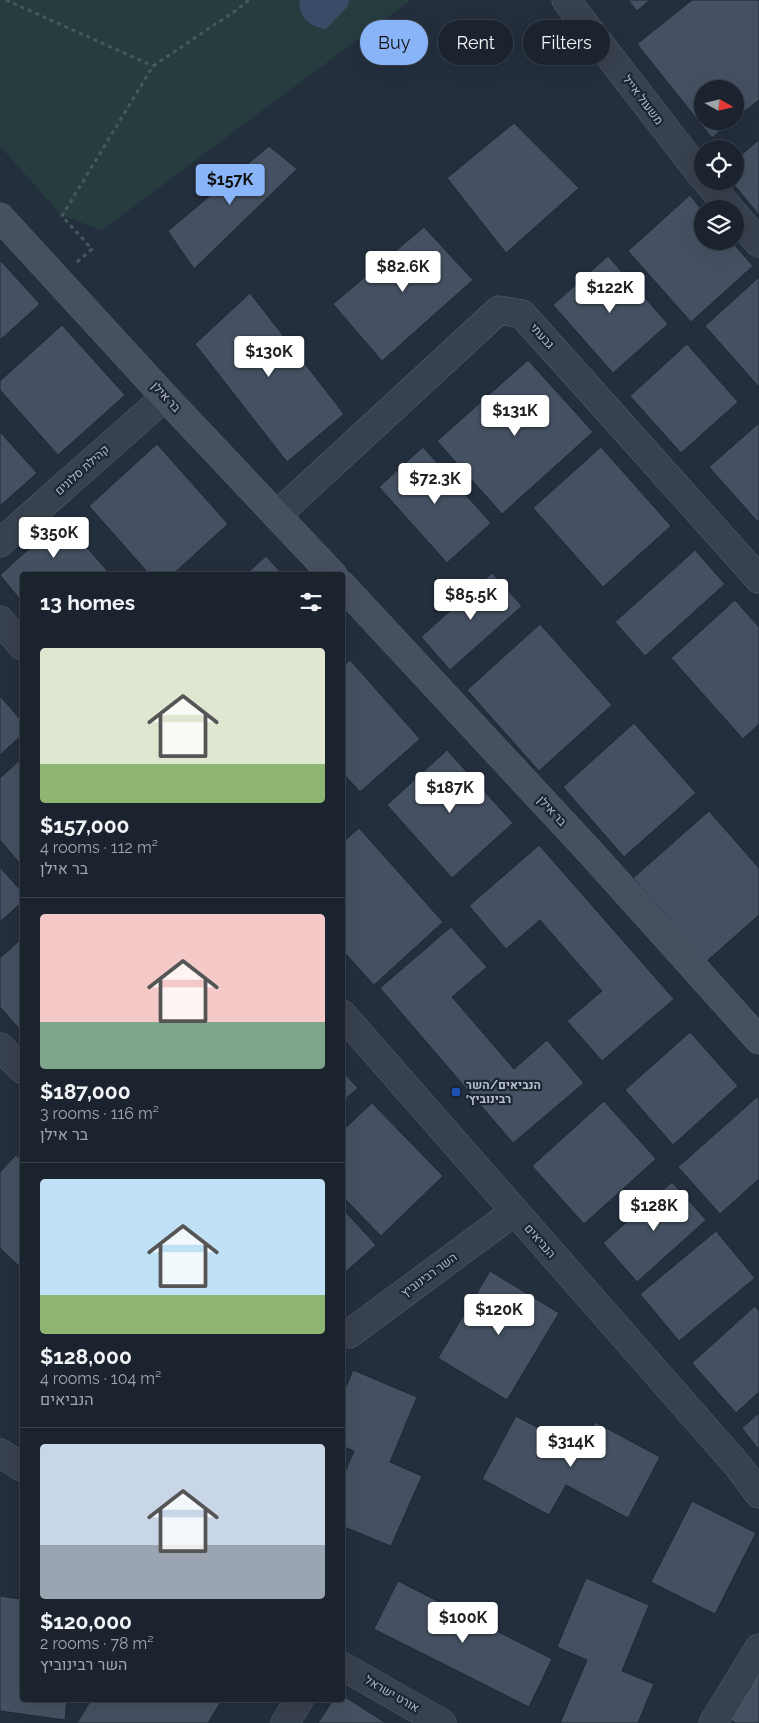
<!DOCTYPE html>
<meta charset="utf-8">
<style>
body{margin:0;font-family:Raleway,Heebo,sans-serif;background:#282f3a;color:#f1f3f6;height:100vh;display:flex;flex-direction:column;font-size:19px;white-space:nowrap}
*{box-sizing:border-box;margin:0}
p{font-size:16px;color:#a0a4aa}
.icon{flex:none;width:28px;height:28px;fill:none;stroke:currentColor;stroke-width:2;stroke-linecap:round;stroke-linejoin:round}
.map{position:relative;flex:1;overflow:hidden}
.details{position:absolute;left:20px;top:572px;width:325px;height:1130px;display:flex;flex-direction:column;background:#1b232e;border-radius:5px;box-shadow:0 5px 20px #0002,0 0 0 1px #39404a}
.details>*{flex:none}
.hud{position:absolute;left:360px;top:20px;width:324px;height:45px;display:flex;gap:10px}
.needle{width:32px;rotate:98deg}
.buttons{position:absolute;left:694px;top:80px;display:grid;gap:10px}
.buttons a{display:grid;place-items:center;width:50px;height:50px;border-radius:50%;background:#1b232e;box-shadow:0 5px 20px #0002,0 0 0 1px #39404a;font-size:25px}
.price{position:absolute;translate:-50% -42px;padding:0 11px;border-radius:5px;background:#fff;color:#222;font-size:16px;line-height:32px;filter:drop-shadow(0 1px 2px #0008)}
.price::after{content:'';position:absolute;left:50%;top:30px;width:15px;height:11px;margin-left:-8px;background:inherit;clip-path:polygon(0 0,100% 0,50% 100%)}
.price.selected{background:#8ab4f8;color:#111}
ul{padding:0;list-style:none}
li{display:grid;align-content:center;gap:10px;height:265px;padding:0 20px}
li+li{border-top:1px solid #39404a}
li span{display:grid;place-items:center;height:155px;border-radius:5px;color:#555}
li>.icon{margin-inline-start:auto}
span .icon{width:90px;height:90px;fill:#fffc;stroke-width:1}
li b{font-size:21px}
h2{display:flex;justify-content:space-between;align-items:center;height:60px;padding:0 20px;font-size:21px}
.tag{padding:0 18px;border-radius:22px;background:#1b232e;box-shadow:0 5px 20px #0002,0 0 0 1px #39404a;font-size:18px;line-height:45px}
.tag.selected{background:#8ab4f8;color:#111}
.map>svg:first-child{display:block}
</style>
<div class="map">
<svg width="759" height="1723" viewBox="0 0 759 1723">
<rect width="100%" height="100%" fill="#242f3e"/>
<polygon fill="#263c3f" points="0,0 411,0 102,230 62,216 0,146"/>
<path fill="#394c67" d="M300 0H350L347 7 326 29C311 27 297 17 300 0Z"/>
<g fill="#455162" stroke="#1f2835">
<polygon points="628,0 650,0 637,11"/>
<polygon points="692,0 759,0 759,100 735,119 735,89 702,89 702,121 732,121 712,138 637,44"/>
<polygon points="514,123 579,188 506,253 447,178"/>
<polygon points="759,140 759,215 731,181 735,181 735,160"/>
<polygon points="269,146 297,169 194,269 168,231"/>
<polygon points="690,195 702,210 702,241 731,241 753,266 691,322 628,251"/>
<polygon points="424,227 473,280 382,361 333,304"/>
<polygon points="608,256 668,324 613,373 553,305"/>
<polygon points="0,260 40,304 0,340"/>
<polygon points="758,278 759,279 759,387 705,326"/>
<polygon points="250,293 344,414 287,462 195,344"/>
<polygon points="62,325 125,395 58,455 0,390 0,381"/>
<polygon points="687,344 738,402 681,453 630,396"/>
<polygon points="528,360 593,432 502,514 437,441"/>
<polygon points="759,423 759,520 757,521 709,467"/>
<polygon points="0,432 37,473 0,506"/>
<polygon points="157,444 228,524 172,575 150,575 89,506"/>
<polygon points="423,447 491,523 447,563 379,487"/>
<polygon points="601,447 671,526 603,587 533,508"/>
<polygon points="62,519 111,575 22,575 22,602 0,575"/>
<polygon points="695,550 725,584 645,656 615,622"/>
<polygon points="266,556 283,575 245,575"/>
<polygon points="492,573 522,606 450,670 421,637"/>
<polygon points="735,600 759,627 759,724 743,739 671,658"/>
<polygon points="540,624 612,705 539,771 467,690"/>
<polygon points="350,660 420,739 360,792 342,772 342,667"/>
<polygon points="0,696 22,721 22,735 0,755"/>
<polygon points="634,723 696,793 624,857 563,787"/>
<polygon points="447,750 513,823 452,878 387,805"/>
<polygon points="22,758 22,866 0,840 0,778"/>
<polygon points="709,811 759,868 759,915 707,961 633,878"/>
<polygon points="359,828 443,922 374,985 342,950 342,843"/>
<polygon points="539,845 674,999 602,1061 567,1021 602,991 540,920 506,949 469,906"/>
<polygon points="0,867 22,892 22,902 0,922"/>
<polygon points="451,927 487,967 452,997 514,1069 547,1040 584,1083 513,1143 380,988"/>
<polygon points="22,938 22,1032 0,1007 0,958"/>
<polygon points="690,1032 738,1086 673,1145 625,1090"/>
<polygon points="342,1071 358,1088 342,1102"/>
<polygon points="757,1097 759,1100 759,1179 720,1214 678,1167"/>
<polygon points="604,1101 656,1159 584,1224 532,1166"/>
<polygon points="372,1103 443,1176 381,1236 342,1196 342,1131"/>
<polygon points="16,1155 22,1160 22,1269 0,1248 0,1172"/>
<polygon points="672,1182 706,1220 637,1282 603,1243"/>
<polygon points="342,1208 376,1245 342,1275"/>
<polygon points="716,1231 755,1278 679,1341 640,1294"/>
<polygon points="490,1271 559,1313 507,1400 438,1358"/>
<polygon points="755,1306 759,1311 759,1392 736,1413 692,1363"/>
<polygon points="353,1370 417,1397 390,1462 422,1476 391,1546 342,1526 342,1479 354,1451 342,1446 342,1396"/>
<polygon points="759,1413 759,1450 742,1428"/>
<polygon points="516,1416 580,1450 595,1422 660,1457 628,1518 566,1485 549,1515 482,1479"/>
<polygon points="692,1501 756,1533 715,1614 651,1582"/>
<polygon points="586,1578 649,1605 622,1671 654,1684 638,1723 560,1723 587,1660 557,1647"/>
<polygon points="398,1581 552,1659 529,1707 374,1629"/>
<polygon points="0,1596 22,1599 22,1700 67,1700 65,1720 0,1711"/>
<polygon points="759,1669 759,1723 735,1723 722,1712"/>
<polygon points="342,1695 386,1723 318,1723 333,1700 342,1700"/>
<polygon points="91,1700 222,1700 208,1723 77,1723"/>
</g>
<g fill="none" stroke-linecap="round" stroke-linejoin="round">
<g stroke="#565f6c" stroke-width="29">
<g id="street">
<polyline points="566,0 702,176"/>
<polyline points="707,181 730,209"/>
<polyline points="735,215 759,243"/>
<polyline points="277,515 499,310 522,314 759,579"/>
<polyline points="0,543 165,397"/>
<polyline points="0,620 22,646"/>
<polyline points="342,1014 739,1467 759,1494"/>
<polyline points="0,1047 22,1069"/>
<polyline points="342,1332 349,1334 514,1212"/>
<polyline points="0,1453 22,1467"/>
<polyline points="342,1666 442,1723"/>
<polyline points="285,1723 299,1700"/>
<polyline points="713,1723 759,1648"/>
</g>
</g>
<g stroke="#565f6c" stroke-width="29">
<g id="secondary">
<polyline points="0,217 165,397 333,575"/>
<polyline points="342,585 592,854 759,1040"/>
</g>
</g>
<g stroke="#44595c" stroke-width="3" stroke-dasharray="4 4" stroke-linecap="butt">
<polyline points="6,0 153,66"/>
<polyline points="77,262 92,249 62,216 153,66 238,9 249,0"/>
</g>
<use href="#street" stroke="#38414e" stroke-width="28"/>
<use href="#secondary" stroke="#465061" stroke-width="28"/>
</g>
<rect fill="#1a4fb4" stroke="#1d2633" stroke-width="2" x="451" y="1087" width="10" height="10" rx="2.5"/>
<g text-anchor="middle" stroke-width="4.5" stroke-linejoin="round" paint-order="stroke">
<g font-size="12" fill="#b4bcc9" stroke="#1d2633">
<text transform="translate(643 100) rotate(53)" y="4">משעול אייל</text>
<text transform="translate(542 336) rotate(48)" y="4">גבעתי</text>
<text transform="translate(166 397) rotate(47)" y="4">בר אילן</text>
<text transform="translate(82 470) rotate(-42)" y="4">קהילת סלונים</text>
<text transform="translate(552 811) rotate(47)" y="4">בר אילן</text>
<text transform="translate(540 1241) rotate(49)" y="4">הנביאים</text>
<text transform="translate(429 1275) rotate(-36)" y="4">השר רבינוביץ</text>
<text transform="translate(392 1694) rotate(30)" y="4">אורט ישראל</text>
</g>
<g font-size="12" font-weight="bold" fill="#b4bcc9" stroke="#1d2633" text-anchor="start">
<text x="466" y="1089">הנביאים/השר<tspan x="466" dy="14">רבינוביץ׳</tspan></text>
</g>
</g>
</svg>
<div class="buttons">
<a><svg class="needle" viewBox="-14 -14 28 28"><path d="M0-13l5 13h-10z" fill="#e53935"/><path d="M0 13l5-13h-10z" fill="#a0a4aa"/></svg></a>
<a><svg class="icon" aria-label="locate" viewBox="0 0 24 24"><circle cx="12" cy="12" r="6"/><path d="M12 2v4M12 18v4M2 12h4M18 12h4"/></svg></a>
<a><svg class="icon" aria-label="layers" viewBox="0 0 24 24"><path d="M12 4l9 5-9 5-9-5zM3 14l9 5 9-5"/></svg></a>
</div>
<b class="price selected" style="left:230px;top:206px">$157K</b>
<b class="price" style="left:403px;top:293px">$82.6K</b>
<b class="price" style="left:610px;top:314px">$122K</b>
<b class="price" style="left:269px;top:378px">$130K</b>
<b class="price" style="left:515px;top:437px">$131K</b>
<b class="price" style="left:435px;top:505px">$72.3K</b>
<b class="price" style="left:54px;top:559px">$350K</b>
<b class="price" style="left:471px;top:621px">$85.5K</b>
<b class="price" style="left:450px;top:814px">$187K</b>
<b class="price" style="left:654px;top:1232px">$128K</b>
<b class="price" style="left:499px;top:1336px">$120K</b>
<b class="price" style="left:571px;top:1468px">$314K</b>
<b class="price" style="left:463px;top:1644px">$100K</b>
<div class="hud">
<a class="tag selected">Buy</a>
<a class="tag">Rent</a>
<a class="tag">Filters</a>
</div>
<section class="details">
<h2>13 homes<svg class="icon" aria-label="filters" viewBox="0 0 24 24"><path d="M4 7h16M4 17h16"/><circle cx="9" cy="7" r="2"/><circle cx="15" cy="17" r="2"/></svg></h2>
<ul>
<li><span style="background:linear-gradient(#dfe7d0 75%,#8fb573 0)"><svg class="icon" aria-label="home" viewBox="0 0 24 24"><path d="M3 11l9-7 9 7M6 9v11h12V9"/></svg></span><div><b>$157,000</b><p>4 rooms · 112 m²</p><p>בר אילן</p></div></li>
<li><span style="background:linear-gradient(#f6c9c9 70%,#7fa58c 0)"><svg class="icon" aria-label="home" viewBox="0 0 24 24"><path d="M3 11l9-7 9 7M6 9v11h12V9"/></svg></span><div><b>$187,000</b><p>3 rooms · 116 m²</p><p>בר אילן</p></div></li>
<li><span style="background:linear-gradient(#bfe0f5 75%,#8fb573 0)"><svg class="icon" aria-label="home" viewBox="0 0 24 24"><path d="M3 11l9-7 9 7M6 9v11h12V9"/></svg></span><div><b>$128,000</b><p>4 rooms · 104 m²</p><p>הנביאים</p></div></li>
<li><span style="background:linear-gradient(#c9d6e8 65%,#9aa5b1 0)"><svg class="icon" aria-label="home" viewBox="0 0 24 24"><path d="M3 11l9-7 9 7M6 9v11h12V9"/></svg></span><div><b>$120,000</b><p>2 rooms · 78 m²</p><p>השר רבינוביץ</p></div></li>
</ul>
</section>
</div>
